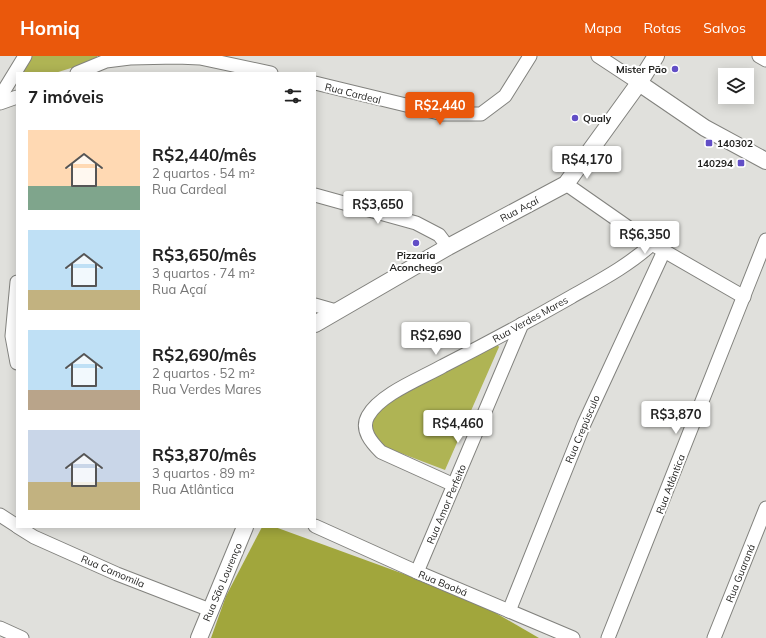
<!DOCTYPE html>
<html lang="pt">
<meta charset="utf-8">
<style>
body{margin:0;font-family:Mulish,sans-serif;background:#f2f2f2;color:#222;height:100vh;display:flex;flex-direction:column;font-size:15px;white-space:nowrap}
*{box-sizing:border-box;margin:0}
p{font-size:13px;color:#767676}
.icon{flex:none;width:22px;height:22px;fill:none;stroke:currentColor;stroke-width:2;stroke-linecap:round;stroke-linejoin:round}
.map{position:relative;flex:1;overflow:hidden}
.drawer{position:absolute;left:16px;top:16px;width:300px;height:456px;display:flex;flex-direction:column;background:#fff;border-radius:0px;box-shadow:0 2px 10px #0003}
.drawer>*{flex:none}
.buttons{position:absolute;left:718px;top:12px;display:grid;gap:8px}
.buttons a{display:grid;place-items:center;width:36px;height:36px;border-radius:0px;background:#fff;box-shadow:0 2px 10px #0003;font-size:20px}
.price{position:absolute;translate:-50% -34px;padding:0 9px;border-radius:4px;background:#fff;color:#222;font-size:13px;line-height:26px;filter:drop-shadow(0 1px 2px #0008)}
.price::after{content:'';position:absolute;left:50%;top:24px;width:12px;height:9px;margin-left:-6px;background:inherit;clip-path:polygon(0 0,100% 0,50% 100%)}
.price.selected{background:#ea580c;color:#fff}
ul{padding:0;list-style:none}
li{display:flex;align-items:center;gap:12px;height:100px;padding:0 12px}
li span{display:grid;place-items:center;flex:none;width:112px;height:80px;border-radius:0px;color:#555}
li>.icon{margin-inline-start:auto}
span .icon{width:48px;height:48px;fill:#fffc;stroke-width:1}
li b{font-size:17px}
h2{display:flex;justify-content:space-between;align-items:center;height:48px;padding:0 12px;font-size:17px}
header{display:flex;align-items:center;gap:24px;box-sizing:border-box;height:56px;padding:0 20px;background:#ea580c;color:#fff}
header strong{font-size:19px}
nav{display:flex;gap:22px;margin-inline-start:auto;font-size:14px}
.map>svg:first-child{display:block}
</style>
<header>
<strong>Homiq</strong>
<nav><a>Mapa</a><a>Rotas</a><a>Salvos</a></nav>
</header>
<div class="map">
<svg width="766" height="582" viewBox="0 0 766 582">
<rect width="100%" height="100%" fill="#e0e0dc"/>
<g fill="#afb454">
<polygon points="32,0 97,0 97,4 55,17 20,17"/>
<path d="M496 286 499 291 445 414 382 390 369 375 368 364C404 329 452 309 496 286Z"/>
</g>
<polygon fill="#a1a63c" points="262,471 275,471 434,529 494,556 539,582 211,582 226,540"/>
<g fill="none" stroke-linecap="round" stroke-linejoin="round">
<g stroke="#82827e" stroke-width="15">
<g id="minor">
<polyline points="598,0 639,27"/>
<polyline points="759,0 766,4"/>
<polyline points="77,17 106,5 130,2 177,1 200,2 271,17"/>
<polyline points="315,27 443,58 481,58 505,40 530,0"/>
<polyline points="0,41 25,0"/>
<polyline points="0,47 17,41"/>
<polyline points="566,128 652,188 744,241"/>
<polyline points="315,139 416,167 439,179 448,191"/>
<polyline points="17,226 12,280 17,307"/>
<polyline points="315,249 336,255"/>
<path d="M454 429 381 396C372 387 360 374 368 360 380 338 422 322 443 310 486 288 529 265 571 241 599 225 628 210 652 188"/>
<polyline points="0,459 17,470"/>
<polyline points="315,470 417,516 573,582"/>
<polyline points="18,471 34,481 117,518 210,554"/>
<polyline points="417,516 522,268"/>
<polyline points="509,555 584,368 664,195"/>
<polyline points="0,572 22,582"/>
<polyline points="608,582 766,184"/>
<polyline points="714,582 766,452"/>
</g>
</g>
<g stroke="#82827e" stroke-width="18">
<g id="tertiary">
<polyline points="639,27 705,72 766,105"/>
<polyline points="315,268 448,191 566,128 639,27 656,0"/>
<polyline points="199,582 245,471"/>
</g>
</g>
<use href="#minor" stroke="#fff" stroke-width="13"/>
<use href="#tertiary" stroke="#fff" stroke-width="16"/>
</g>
<g fill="#624ec6" stroke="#fff" stroke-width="1.5">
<circle cx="675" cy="13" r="4"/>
<circle cx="575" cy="62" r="4"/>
<rect x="705" y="83" width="8" height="8" rx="2"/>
<rect x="737" y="103" width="8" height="8" rx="2"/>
<circle cx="416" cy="187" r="4"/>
</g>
<g text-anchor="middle" stroke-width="4" stroke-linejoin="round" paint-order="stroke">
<g font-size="10" font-weight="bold" fill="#222220" stroke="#fff" text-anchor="end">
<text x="667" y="17">Mister Pão</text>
<text x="583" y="66" text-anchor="start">Qualy</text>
<text x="717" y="91" text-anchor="start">140302</text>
<text x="733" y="111">140294</text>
<text x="416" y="203" text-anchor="middle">Pizzaria<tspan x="416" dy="12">Aconchego</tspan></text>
</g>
<g font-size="10" fill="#222220" stroke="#fff">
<text transform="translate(353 37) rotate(14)" y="4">Rua Cardeal</text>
<text transform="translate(519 153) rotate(-28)" y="4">Rua Açaí</text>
<text transform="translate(530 263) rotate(-29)" y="4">Rua Verdes Mares</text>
<text transform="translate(582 373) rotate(-67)" y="4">Rua Crepúsculo</text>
<text transform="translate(670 428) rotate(-69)" y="4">Rua Atlântica</text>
<text transform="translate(446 448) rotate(-67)" y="4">Rua Amor Perfeito</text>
<text transform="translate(113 515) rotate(23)" y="4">Rua Camomila</text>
<text transform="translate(740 517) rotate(-68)" y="4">Rua Guaraná</text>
<text transform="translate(222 526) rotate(-67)" y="4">Rua São Lourenço</text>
<text transform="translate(443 527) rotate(22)" y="4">Rua Baobá</text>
</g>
</g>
</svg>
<div class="buttons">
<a><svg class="icon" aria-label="layers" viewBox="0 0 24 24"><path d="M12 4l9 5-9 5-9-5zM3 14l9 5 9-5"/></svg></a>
</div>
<b class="price selected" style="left:440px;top:70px">R$2,440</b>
<b class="price" style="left:587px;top:124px">R$4,170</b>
<b class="price" style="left:378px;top:169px">R$3,650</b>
<b class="price" style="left:645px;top:199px">R$6,350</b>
<b class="price" style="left:436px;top:300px">R$2,690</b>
<b class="price" style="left:676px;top:379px">R$3,870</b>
<b class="price" style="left:458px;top:388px">R$4,460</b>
<section class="drawer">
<h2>7 imóveis<svg class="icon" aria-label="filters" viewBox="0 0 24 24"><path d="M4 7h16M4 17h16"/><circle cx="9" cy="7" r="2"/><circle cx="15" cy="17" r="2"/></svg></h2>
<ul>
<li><span style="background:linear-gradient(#ffd9b3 70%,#7fa58c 0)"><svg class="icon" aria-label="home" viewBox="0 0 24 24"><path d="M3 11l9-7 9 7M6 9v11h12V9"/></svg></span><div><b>R$2,440/mês</b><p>2 quartos · 54 m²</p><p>Rua Cardeal</p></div></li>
<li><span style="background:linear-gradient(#bfe0f5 75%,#c2b280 0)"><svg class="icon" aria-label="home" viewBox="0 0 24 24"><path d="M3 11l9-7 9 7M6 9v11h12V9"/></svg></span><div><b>R$3,650/mês</b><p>3 quartos · 74 m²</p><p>Rua Açaí</p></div></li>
<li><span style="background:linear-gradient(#bfe0f5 75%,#b9a48a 0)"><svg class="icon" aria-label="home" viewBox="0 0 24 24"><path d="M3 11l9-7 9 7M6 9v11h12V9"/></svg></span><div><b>R$2,690/mês</b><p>2 quartos · 52 m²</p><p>Rua Verdes Mares</p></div></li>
<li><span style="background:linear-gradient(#c9d6e8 65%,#c2b280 0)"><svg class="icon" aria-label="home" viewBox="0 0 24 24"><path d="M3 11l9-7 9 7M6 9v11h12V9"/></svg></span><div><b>R$3,870/mês</b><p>3 quartos · 89 m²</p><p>Rua Atlântica</p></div></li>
</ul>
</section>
</div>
